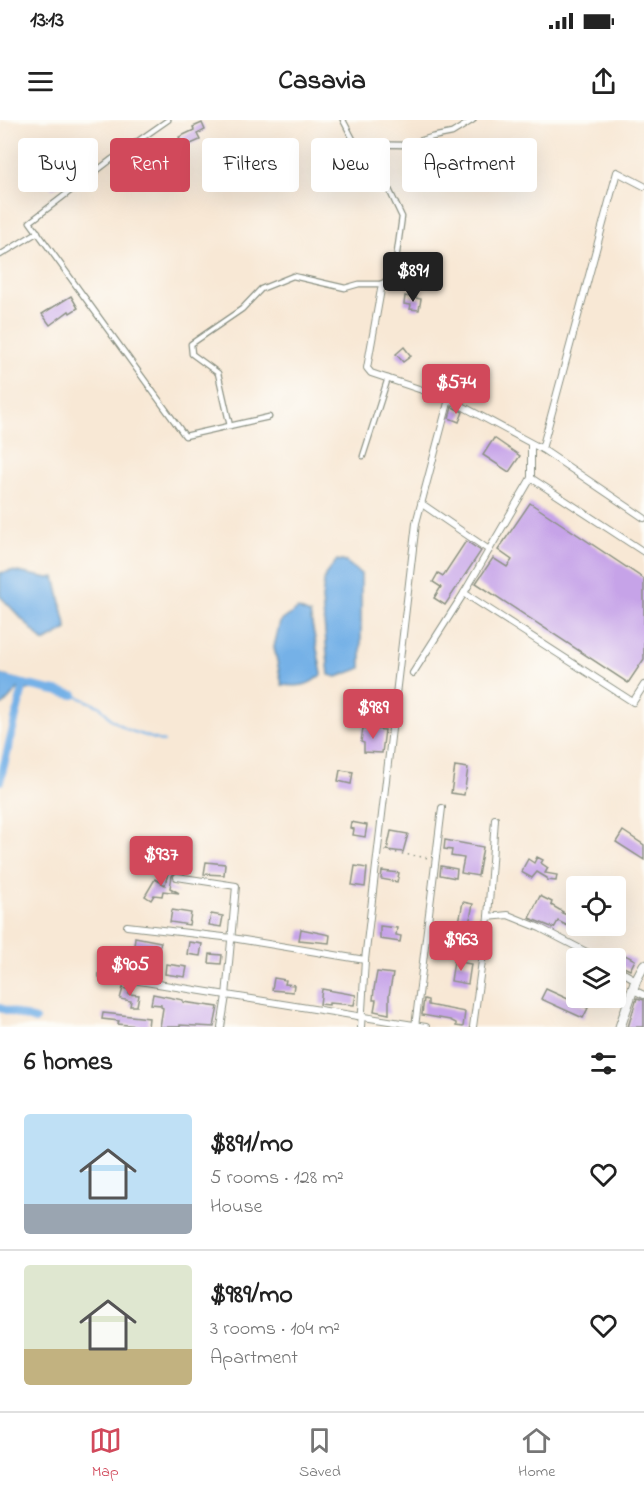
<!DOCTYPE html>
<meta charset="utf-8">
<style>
body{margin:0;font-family:"Indie Flower",sans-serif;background:#f6f6f6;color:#222;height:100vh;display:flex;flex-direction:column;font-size:22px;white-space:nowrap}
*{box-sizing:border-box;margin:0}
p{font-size:20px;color:#767676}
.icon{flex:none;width:33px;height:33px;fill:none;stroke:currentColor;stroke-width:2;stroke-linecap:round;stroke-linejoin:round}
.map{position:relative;height:907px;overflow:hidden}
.sheet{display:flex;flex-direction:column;background:#fff;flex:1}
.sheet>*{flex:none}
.top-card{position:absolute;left:18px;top:18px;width:609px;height:54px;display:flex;gap:12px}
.fabs{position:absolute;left:566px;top:756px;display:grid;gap:12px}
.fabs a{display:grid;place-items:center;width:60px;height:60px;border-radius:6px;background:#fff;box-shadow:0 6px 24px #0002;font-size:30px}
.price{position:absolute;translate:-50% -51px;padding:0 14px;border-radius:6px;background:#d1495b;color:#fff;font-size:20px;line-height:39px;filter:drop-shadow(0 2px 3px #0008)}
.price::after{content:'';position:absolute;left:50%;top:36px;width:18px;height:14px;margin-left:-9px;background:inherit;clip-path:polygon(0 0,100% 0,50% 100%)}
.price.active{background:#222;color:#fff}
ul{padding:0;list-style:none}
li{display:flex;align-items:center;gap:18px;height:150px;padding:0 24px}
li+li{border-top:2px solid #e0e0e0}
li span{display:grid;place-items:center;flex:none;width:168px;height:120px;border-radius:6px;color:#555}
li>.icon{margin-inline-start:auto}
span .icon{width:72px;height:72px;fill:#fffc;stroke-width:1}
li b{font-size:26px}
h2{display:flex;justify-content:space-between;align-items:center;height:72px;padding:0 24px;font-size:26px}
.pill{padding:0 21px;border-radius:6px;background:#fff;box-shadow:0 6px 24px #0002;font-size:21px;line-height:54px}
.pill.active{background:#d1495b;color:#fff}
.status{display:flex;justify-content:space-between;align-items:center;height:42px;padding:0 30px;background:#fff;direction:ltr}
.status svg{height:16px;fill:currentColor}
header{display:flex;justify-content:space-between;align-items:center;height:78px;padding:0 24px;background:#fff;font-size:27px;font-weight:700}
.tabs{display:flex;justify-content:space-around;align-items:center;height:84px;border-top:2px solid #e0e0e0;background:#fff;font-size:16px;color:#767676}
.tabs a{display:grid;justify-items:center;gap:3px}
.tabs .active{color:#d1495b}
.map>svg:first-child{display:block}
</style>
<div class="status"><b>13:13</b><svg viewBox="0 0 49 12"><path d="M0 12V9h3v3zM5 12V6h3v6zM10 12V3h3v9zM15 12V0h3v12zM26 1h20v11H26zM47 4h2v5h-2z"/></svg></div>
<header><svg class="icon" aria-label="menu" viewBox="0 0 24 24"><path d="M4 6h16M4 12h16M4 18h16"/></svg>Casavia<svg class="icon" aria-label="share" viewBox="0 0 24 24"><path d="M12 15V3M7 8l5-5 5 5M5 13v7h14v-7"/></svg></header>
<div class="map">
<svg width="644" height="907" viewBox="0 0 644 907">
<rect width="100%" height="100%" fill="#fdfcf7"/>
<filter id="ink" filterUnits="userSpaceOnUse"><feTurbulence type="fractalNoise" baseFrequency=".0167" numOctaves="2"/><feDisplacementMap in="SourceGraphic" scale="12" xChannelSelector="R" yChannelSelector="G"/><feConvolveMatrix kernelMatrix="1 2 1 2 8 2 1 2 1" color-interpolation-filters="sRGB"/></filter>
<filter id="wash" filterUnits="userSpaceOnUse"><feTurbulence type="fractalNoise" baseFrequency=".008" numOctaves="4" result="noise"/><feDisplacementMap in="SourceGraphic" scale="24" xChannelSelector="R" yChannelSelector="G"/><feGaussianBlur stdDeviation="1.35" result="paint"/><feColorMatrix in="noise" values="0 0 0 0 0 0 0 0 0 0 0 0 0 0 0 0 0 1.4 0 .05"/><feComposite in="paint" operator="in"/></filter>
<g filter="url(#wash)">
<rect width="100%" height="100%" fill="#f8e8d5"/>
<g fill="#75b1e7" stroke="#4a778e" stroke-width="1.5">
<polygon points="337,440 346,442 361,454 361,548 337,557 329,555 322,479 325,455"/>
<polygon points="12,451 48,458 55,457 67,509 44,522 0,476 0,453"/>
<path d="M298 489 310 494 322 554C309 566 300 567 282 565L274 527 280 502Z"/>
<polygon points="0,555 32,563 31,569 24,571 19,568 3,585 0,585"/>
</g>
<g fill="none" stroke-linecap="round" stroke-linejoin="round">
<polyline stroke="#75b1e7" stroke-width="2" points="74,575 101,587 111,599 128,610 164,622"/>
<g stroke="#75b1e7" stroke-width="8">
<polyline points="0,559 74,575"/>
<polyline points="0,661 24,564"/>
<polyline points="0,888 35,900"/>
</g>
</g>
<g id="blocks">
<g fill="#c6a3e8">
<polygon points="202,3 205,10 197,14 200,20 184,27 179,17 194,10 193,7"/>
<polygon points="63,46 73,57 52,69 49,62 64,55 59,49"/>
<polygon points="410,140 423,142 422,148 417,148 416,152 408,150"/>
<polygon points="71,176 78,188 70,193 69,191 50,205 42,194"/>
<polygon points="405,176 421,179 419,190 410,189 411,185 404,184"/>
<polygon points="404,227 411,236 403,242 396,234"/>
<polygon points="452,287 463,292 459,302 449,298"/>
<polygon points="494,318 520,336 509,352 483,335"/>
<polygon points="530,383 644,459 644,539 628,563 476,463 493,438 507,447 512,440 498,430"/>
<polygon points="466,421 481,431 445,485 434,478 441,467 433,462 438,453 443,456"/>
<polygon points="363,608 385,610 382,633 364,632 364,623 361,622"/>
<polygon points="455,646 468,648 464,675 451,673"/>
<polygon points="340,650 353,652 351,664 338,661"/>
<polygon points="351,702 367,705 365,717 353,715 354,709 350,708"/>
<polygon points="391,711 408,714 403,732 387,730"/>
<polygon points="623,711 644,725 644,740 616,722"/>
<polygon points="445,720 483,727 478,756 461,753 464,738 451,736 452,730 444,729"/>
<polygon points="537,737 543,740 541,743 548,748 545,753 557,755 556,761 547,760 547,758 537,752 532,758 521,752 528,739 534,743"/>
<polygon points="206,742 225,744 224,755 204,754"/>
<polygon points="355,746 367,748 365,767 352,765"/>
<polygon points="441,746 457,749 456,758 440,755"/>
<polygon points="169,749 176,751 172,756 170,768 179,773 163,771 162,776 154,775 151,780 145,776 155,759 165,765"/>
<polygon points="382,751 399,753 397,762 381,759"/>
<polygon points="540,776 552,782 551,785 563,792 562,793 572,797 568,806 558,801 554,808 529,798"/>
<polygon points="463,782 473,784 469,804 473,805 472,814 441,807 442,800 459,802"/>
<polygon points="172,790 191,793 189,805 170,802"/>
<polygon points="211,794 223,796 221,807 209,805"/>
<polygon points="380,806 397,808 396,815 401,816 400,822 380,819"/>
<polygon points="301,809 330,815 329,823 299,820"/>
<polygon points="135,817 161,822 158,832 152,831 153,829 134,826"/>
<polygon points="189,822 202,824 200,836 187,834"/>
<polygon points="607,830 623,838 625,835 635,840 630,850 615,843 615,838 603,838"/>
<polygon points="112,834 125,839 125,837 136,840 134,849 116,845 114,848 107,845"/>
<polygon points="210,834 222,835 221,844 209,843"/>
<polygon points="454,841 471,844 468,864 451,861"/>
<polygon points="166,844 187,847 185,857 165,854"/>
<polygon points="377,852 393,854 389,875 389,894 374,891 376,880 373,880 374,869"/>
<polygon points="274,858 286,860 285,864 294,865 293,872 272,870"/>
<polygon points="123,868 130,870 129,874 139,875 137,886 130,886 131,881 120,879"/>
<polygon points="322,869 356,875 354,885 329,883 329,885 320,884"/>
<polygon points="546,869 588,888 583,898 541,879"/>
<polygon points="153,874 183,880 183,882 218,887 214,907 180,905 180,907 160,907 163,888 161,887 161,885 151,884"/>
<polygon points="637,878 644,880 644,907 628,907"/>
<polygon points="424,879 428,880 428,885 465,892 463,907 456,906 456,903 450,900 422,895"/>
<polygon points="103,893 149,898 148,907 118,904 119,901 102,899"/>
</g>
</g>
</g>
<g filter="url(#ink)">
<use href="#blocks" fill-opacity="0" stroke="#8c9284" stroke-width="1.5"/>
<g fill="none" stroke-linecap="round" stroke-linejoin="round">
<g stroke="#8c9284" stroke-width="7">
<g id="pedestrian">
<polyline points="168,0 112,39 30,102 185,316 269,297"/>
<polyline points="343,0 355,23"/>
<polyline points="35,22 50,35 65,41 84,61"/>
<polyline points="337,24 406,25 432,17 452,13 473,0"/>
<polyline points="0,135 38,112"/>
<polyline points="230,306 218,253 192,234 191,224 242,189 261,169 293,156 345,168 359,164 382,164 394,154 402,97 386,63 379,42 382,24"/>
<polyline points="363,336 388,258"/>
</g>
</g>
<g stroke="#8c9284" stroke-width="8">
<g id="minor">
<polyline points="644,66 617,52 542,329 644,398"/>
<polyline points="382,164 367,248 371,253 449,279"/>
<polyline points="531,358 644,432"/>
<polyline points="422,384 489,430"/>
<polyline points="464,473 633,582 644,565"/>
<polyline points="413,553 464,473 531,358 531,324"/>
<polyline points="177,757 236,766 226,876 221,907"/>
<polyline points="488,797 508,795 540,808 598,838"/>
<polyline points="127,806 232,818 365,840"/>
<polyline points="615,848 636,860"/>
<polyline points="102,855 426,907"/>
<polyline points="633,870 644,875"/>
<polyline points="361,907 365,840 416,403 449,279 542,329"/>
<polyline points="415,907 442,688"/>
<polyline points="473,907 488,797 495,699"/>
</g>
</g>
<g stroke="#8c9284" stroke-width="11">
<polyline id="secondary" points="620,907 636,860 644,845"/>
</g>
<polyline stroke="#8c9284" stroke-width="1.5" stroke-dasharray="1.5 4.5" stroke-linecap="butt" points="384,731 429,738"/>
<use href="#pedestrian" stroke="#fff" stroke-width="4.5"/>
<use href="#minor" stroke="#fff" stroke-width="6"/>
<use href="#secondary" stroke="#fff" stroke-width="9"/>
</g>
</g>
</svg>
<div class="fabs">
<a><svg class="icon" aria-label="locate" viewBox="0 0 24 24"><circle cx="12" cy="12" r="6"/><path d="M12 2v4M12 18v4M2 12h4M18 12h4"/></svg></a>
<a><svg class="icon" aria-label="layers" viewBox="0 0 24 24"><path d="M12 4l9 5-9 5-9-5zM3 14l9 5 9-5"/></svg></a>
</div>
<b class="price active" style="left:413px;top:183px">$891</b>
<b class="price" style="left:456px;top:295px">$574</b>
<b class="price" style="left:373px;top:620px">$989</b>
<b class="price" style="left:161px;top:767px">$937</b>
<b class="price" style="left:461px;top:852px">$963</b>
<b class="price" style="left:130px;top:877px">$905</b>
<div class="top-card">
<a class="pill">Buy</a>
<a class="pill active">Rent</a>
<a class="pill">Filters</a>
<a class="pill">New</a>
<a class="pill">Apartment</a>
</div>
</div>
<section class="sheet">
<h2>6 homes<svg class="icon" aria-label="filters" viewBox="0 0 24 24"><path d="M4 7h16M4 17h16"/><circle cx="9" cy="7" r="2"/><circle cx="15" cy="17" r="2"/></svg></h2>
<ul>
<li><span style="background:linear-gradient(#bfe0f5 75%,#9aa5b1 0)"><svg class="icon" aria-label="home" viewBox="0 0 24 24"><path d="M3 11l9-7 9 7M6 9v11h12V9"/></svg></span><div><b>$891/mo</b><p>5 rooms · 128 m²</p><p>House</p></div><svg class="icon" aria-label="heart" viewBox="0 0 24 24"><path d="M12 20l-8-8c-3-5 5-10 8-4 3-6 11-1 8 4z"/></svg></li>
<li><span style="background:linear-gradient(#dfe7d0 70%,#c2b280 0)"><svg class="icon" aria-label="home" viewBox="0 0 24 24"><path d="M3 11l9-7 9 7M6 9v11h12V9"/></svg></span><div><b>$989/mo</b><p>3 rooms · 104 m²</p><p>Apartment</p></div><svg class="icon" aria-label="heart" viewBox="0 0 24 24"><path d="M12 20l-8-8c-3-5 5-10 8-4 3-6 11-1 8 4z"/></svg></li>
</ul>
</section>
<nav class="tabs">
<a class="active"><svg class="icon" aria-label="map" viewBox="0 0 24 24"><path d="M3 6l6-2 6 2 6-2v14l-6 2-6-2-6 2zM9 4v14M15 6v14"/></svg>Map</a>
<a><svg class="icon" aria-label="saved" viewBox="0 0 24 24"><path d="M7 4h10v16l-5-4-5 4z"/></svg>Saved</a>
<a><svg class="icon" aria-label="home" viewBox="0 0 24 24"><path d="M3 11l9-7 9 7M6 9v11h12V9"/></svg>Home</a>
</nav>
